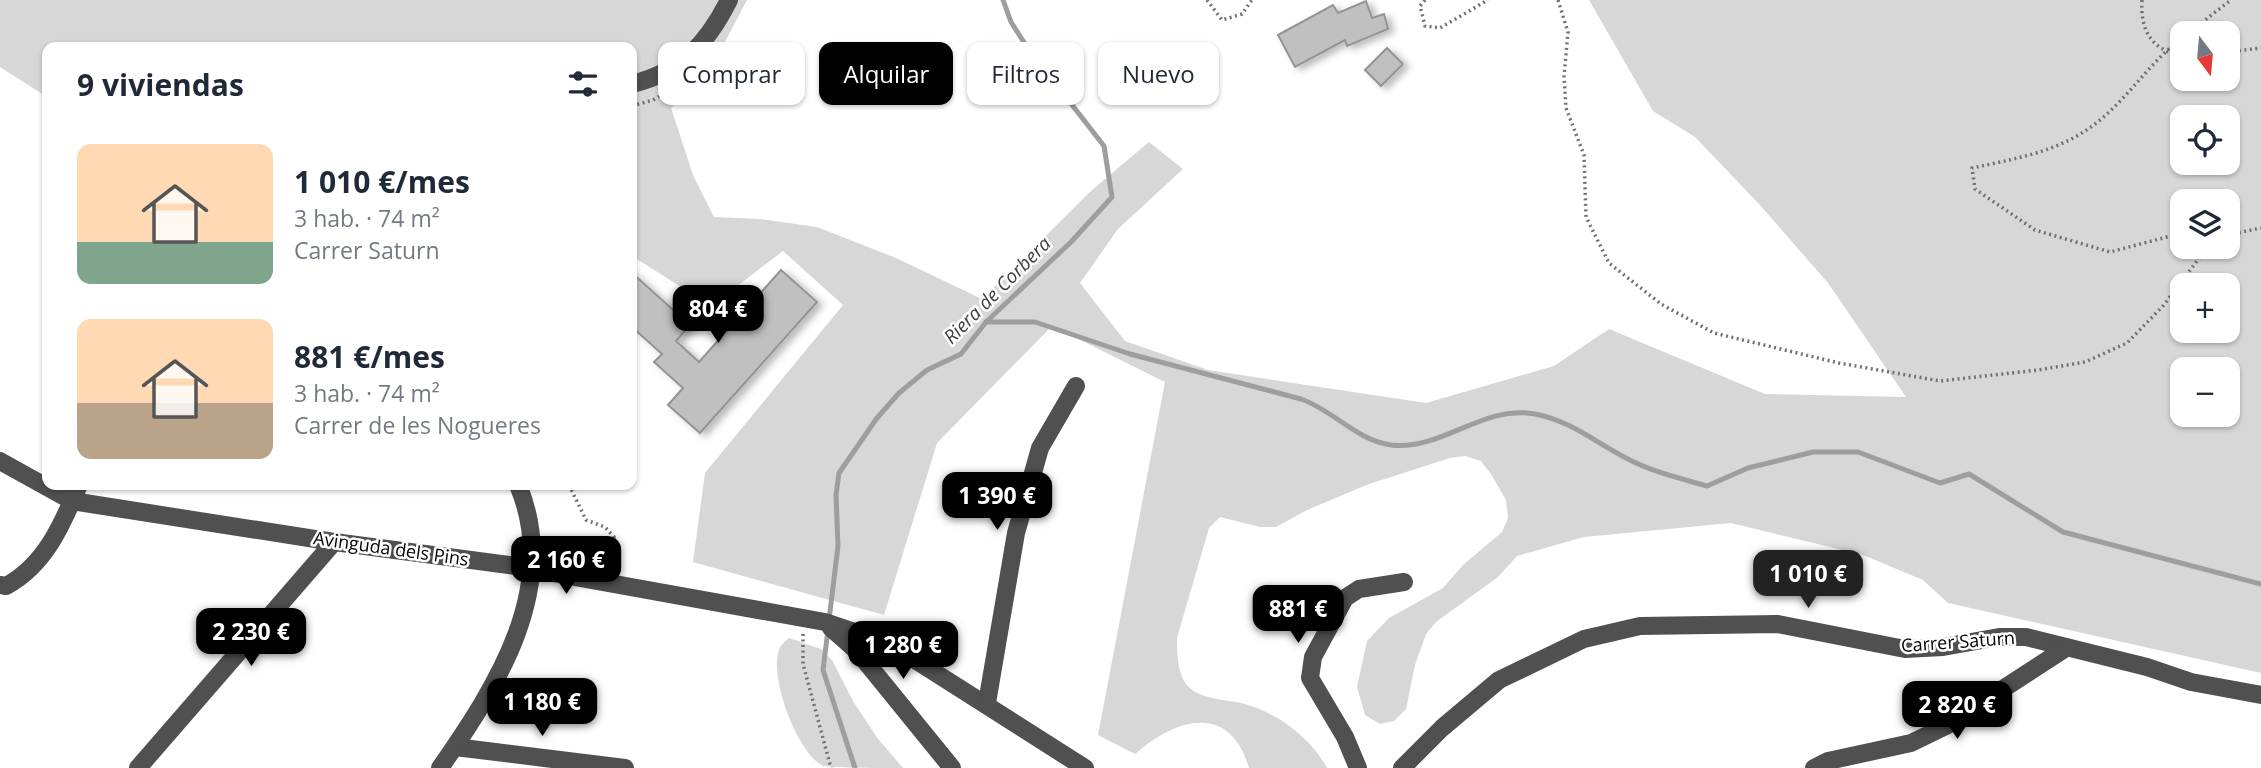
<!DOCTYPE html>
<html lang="es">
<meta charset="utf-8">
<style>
body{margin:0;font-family:"Open Sans",sans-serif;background:#f6f6f7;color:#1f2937;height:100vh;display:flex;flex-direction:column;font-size:26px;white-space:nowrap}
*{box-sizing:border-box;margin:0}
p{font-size:23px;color:#747a83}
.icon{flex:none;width:38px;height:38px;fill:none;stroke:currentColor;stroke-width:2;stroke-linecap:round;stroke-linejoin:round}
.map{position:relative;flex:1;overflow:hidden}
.sheet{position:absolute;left:42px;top:42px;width:595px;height:448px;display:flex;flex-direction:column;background:#fff;border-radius:14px;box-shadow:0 2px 5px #0004}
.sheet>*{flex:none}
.hud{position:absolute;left:658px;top:42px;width:665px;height:63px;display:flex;gap:14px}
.needle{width:46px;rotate:164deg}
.buttons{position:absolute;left:2170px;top:21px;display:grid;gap:14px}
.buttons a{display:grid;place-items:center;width:70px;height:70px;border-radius:14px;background:#fff;box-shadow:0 2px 5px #0004;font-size:35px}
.price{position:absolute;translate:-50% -60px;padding:0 16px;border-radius:14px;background:#000;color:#fff;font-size:23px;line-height:46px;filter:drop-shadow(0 2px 4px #0008)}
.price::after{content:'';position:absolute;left:50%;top:42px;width:21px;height:16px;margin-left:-10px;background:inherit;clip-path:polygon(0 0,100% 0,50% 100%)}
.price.current{background:#222;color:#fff}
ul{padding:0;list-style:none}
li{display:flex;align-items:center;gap:21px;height:175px;padding:0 35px}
li span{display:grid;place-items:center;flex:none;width:196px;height:140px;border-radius:14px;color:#555}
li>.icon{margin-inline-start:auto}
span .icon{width:84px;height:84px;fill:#fffc;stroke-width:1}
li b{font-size:30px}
h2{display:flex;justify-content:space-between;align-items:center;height:84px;padding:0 35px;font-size:30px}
.chip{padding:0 24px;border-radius:14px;background:#fff;box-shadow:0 2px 5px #0004;font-size:24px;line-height:63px}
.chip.current{background:#000;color:#fff}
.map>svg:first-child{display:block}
</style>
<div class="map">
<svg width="2261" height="768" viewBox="0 0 2261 768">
<defs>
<filter id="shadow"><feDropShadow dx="5.5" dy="3" stdDeviation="3.5" flood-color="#0004"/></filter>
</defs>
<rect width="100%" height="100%" fill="#fff"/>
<g fill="#d7d7d7" fill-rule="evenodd">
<path d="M0 0H747L710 70 671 108 693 175 714 217 760 219 817 227 896 258 982 299 1092 190 1149 142 1183 169 1118 229 1080 283 1125 341 1208 370 1426 403 1554 366 1609 329 1765 394 1906 397 1828 283 1759 204 1695 137 1653 111 1589 0H2261V673L1948 603 1923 580 1863 555 1731 523 1584 537 1517 556 1498 577 1436 622 1426 634 1415 665 1406 709 1394 721 1380 724 1365 715 1357 687 1367 641 1389 618 1443 588 1463 565 1502 532 1508 518 1506 500 1491 474 1481 461 1465 456 1450 458 1369 484 1307 510 1276 527H1260L1220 517 1209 528 1177 638C1177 652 1177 673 1187 685 1200 701 1230 699 1248 705 1279 714 1312 739 1327 768H1249C1230 702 1176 718 1135 754L1098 735 1165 382 1052 326 937 443 884 615 693 562 705 473 843 305 783 251 711 306 632 256V47H47V97L0 67ZM2182 33H2228V79H2182ZM2182 117H2228V163H2182ZM2182 201H2228V247H2182ZM2182 285H2228V331H2182ZM2182 369H2228V415H2182Z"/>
<path d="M789 638 821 649 832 660 853 701 878 739 903 768C886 768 835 768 823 766 797 752 769 678 779 650 780 645 786 641 789 638Z"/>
</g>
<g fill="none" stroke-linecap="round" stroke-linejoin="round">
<g stroke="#9e9e9e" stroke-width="5">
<path d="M986 322H1035L1130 354 1301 399C1333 410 1356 440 1391 445 1442 451 1483 404 1535 414 1571 421 1595 442 1626 458 1652 472 1679 478 1707 486L1748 468 1813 452H1858L1940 483 1969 474 2063 532 2261 584"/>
<polyline points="829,620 838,546 836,495 839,473 877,418 899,393 927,370 961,354 986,322 1071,242 1112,197 1104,146 1027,47 1011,22 1003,0"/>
<polyline points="828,630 823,670 855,768"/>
</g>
</g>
<g fill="#c0c0c0" stroke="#949494" stroke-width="2" filter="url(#shadow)">
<polygon points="1366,1 1372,18 1384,14 1388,29 1347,46 1345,40 1295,67 1278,35 1333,5 1338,13"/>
<polygon points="1387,48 1403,64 1381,86 1365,70"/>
<polygon points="781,270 817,302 700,433 668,405 683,388 654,362 662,354 632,327 632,273 690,325 676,341 699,362"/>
</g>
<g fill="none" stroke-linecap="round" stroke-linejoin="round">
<g stroke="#727272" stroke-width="3.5" stroke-dasharray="2 3.5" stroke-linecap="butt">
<polyline points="1207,0 1222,20 1242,14 1252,0"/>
<polyline points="1425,0 1420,6 1425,26 1440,28 1488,0"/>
<polyline points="1558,0 1568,32 1564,76 1566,108 1584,155 1586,217 1609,263 1661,304 1714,333 1839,363 1940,381 2038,370 2085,362 2127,343 2163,306 2203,253 2202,247"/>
<path d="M2142 0C2140 31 2152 50 2182 56"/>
<polyline points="2188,33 2231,0"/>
<path d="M2182 38C2146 65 2123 107 2085 131 2052 153 2009 160 1972 168L1975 189 2035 230 2110 252 2182 233"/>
<polyline points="2228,52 2261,48"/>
<polyline points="632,106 653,100 680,84"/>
<polyline points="2228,235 2261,228"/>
<polyline points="569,485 586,520 605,527 614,537 610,566"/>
<polyline points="803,634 803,664 831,768"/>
</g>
<g stroke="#505050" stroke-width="18">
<path d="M632 84C681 72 707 44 729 0"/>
<polyline points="0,461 72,501 334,542 509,565 825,622 890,644 1085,768"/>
<path d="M0 585 6 586C45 565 62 525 79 485"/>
<polyline points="831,628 857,651 952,768"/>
<polyline points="987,703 1016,533 1040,448 1076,386"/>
<polyline points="455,747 625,768"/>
<polyline points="138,768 334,542"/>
<path d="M440 768C497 686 561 587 518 485"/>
<polyline points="1358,768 1345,737 1310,678 1313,657 1345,598 1359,589 1404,582"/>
<polyline points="1402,768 1442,728 1499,680 1584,639 1640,626 1778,624 1905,649 1943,647 1999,637 2026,637 2147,667 2191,682 2261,695"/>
<polyline points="1814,768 1828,761 1911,743 1946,726 2066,648"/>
</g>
</g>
<g text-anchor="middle" stroke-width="5" stroke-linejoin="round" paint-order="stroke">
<g font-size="18" fill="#000" stroke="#fff">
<text transform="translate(391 549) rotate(8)" y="6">Avinguda dels Pins</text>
<text transform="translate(1958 642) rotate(-4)" y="6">Carrer Saturn</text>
</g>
<g font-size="19" font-style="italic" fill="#3f3f3f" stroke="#fff">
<text transform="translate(997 290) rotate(-45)" y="7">Riera de Corbera</text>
</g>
</g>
</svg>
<div class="buttons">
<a><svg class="needle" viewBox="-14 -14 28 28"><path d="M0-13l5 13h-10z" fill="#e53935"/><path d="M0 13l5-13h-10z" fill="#747a83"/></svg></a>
<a><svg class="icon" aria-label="locate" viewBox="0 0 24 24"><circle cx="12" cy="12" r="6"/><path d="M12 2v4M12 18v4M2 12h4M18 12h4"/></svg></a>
<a><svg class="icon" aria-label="layers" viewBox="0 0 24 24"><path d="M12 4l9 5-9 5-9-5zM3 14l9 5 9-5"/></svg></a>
<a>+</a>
<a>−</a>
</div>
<b class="price" style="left:718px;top:345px">804 €</b>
<b class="price" style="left:997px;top:532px">1 390 €</b>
<b class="price" style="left:566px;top:596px">2 160 €</b>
<b class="price current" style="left:1808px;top:610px">1 010 €</b>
<b class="price" style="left:1298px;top:645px">881 €</b>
<b class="price" style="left:251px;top:668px">2 230 €</b>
<b class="price" style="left:903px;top:681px">1 280 €</b>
<b class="price" style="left:542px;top:738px">1 180 €</b>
<b class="price" style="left:1957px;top:741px">2 820 €</b>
<div class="hud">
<a class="chip">Comprar</a>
<a class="chip current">Alquilar</a>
<a class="chip">Filtros</a>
<a class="chip">Nuevo</a>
</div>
<section class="sheet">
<h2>9 viviendas<svg class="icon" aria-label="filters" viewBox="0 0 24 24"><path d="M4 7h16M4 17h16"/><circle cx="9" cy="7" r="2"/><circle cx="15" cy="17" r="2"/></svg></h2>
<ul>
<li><span style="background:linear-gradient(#ffd9b3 70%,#7fa58c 0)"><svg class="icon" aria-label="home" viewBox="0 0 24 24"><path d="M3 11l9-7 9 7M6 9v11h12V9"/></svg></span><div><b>1 010 €/mes</b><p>3 hab. · 74 m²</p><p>Carrer Saturn</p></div></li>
<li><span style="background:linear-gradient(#ffd9b3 60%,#b9a48a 0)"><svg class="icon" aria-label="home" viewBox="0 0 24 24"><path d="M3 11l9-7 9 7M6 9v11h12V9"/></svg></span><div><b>881 €/mes</b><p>3 hab. · 74 m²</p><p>Carrer de les Nogueres</p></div></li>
</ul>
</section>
</div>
